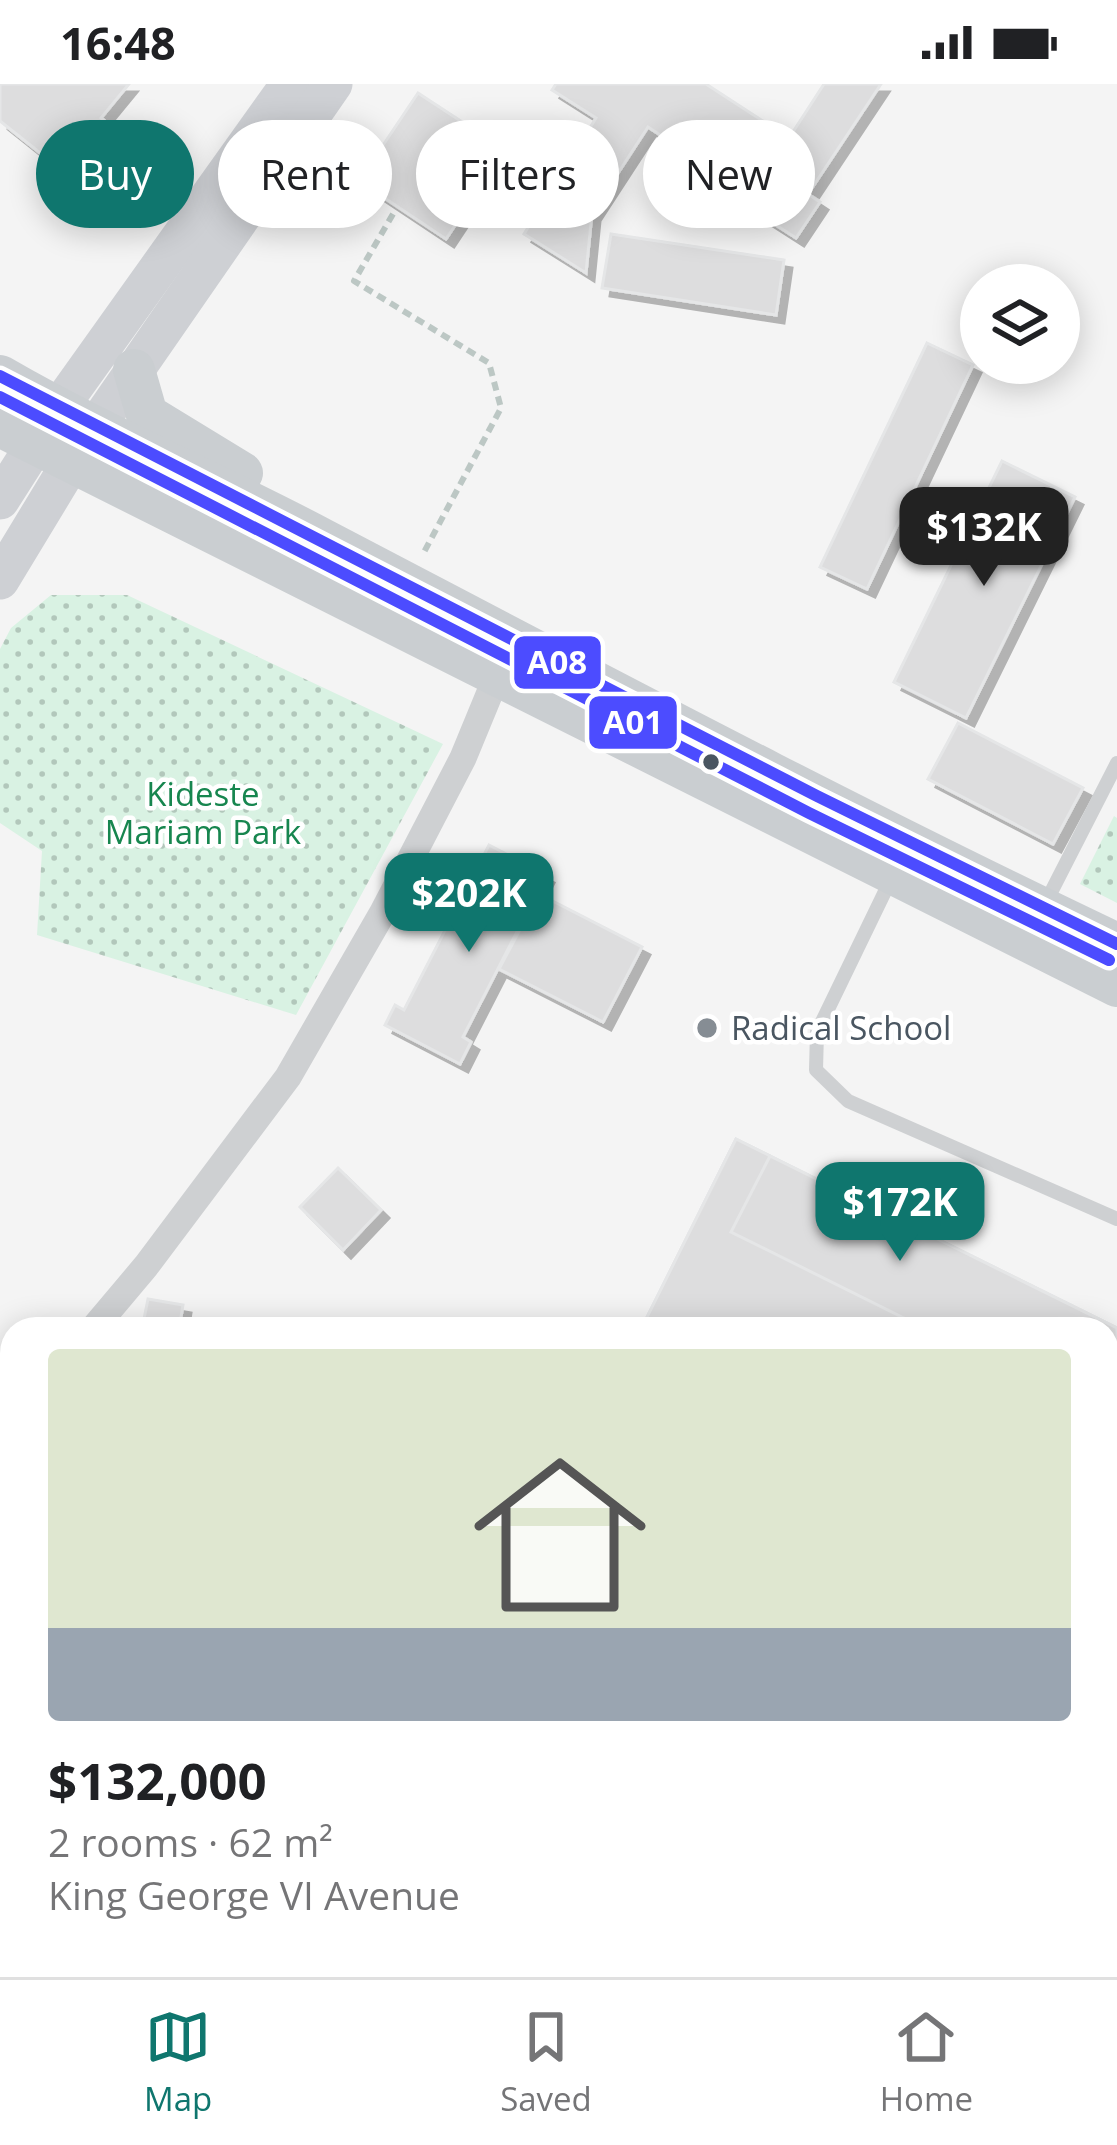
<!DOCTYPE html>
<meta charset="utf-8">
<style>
body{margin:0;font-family:"Open Sans",sans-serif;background:#f2f2f2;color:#202124;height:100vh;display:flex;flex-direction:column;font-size:45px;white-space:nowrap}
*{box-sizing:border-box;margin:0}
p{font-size:39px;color:#757577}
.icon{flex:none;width:66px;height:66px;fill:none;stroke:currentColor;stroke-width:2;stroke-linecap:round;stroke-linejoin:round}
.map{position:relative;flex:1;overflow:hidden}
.sheet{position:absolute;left:0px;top:1233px;width:1119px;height:660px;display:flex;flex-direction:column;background:#fff;border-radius:36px 36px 0 0;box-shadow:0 6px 30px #0003}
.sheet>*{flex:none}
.guide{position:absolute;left:36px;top:36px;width:1047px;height:108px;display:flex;gap:24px}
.controls{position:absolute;left:960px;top:180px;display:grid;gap:24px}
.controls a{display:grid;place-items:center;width:120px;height:120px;border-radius:50%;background:#fff;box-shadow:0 6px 30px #0003;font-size:60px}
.price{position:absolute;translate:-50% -102px;padding:0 27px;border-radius:24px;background:#0f766e;color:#fff;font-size:39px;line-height:78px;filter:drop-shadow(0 3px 6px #0008)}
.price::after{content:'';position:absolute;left:50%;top:72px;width:36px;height:27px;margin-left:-18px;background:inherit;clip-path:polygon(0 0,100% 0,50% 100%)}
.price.active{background:#222;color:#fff}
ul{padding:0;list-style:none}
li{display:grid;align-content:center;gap:24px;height:636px;padding:0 48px}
li span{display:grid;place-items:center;height:372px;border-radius:12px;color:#555}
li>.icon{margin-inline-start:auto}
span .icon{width:216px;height:216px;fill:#fffc;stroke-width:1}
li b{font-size:51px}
.chip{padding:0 42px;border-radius:54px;background:#fff;box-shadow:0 6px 30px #0003;font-size:42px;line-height:108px}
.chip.active{background:#0f766e;color:#fff}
.status{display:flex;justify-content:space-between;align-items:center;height:84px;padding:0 60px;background:#fff;direction:ltr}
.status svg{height:33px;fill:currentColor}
.menu{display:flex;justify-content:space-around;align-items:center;height:168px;border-top:3px solid #e0e0e0;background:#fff;font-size:33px;color:#757577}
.menu a{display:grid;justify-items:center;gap:6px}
.menu .active{color:#0f766e}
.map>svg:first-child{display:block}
</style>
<div class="status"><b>16:48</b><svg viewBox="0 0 49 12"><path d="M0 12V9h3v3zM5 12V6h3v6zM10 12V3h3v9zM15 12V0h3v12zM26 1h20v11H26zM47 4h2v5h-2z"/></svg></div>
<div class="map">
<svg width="1117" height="1893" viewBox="0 0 1117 1893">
<defs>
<pattern id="grass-dots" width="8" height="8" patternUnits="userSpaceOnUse" patternTransform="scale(3)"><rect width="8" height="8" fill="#d9f2e3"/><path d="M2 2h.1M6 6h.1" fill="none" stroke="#b2c7bb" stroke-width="1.8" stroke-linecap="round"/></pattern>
<filter id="shadow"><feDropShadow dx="8" dy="8" stdDeviation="0" flood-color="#0004"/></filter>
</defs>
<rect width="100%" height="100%" fill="#f4f4f4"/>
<g fill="url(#grass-dots)">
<polygon points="51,511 127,511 443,660 296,931 37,851 42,767 0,739 0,565 11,544"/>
<polygon points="1114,732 1117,734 1117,819 1080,800"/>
</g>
<g fill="#ddddde" stroke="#e5e6e7" stroke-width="3" filter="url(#shadow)">
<polygon points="0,0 129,0 101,34 118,47 85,88 61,70 54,80 0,37"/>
<polygon points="556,0 706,0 789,54 824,0 881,0 808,110 820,118 796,154 765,134 772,124 648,43 592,129 586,189 524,150 596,34 552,6"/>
<polygon points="418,9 505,66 446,155 359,97"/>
<polygon points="611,150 784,176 776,231 602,204"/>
<polygon points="927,259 973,281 867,505 820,483"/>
<polygon points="1002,377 1075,413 966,634 894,598"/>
<polygon points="958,639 1083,704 1053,760 928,695"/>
<polygon points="489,761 546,791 463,953 471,958 460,980 385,941 395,921 404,926"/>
<polygon points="539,810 642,863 603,938 499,885"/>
<polygon points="736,1055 770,1072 731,1148 926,1245 914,1245 916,1242 762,1168 724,1245 641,1245"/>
<polygon points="736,1055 1117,1244 1117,1340 1107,1335 1107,1245 641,1245"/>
<polygon points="770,1072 1117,1244 1117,1340 1107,1335 1107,1245 926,1245 731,1148"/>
<polygon points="338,1084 381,1126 343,1166 300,1123"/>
<polygon points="148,1215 183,1221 179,1245 142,1245"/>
<polygon points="0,1506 12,1510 12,1561 0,1557"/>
<polygon points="1117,1561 1117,1649 1107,1644 1107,1581"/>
<polygon points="1107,1650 1117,1655 1117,1822 1107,1817"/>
<polygon points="785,1881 916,1881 914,1885 929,1893 808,1893"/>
<polygon points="785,1881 1082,1881 1076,1893 808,1893"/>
<polygon points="984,1881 1082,1881 1076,1893 978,1893"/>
</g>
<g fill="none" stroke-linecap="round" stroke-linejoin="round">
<polyline stroke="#bcc7c4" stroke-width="6" stroke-dasharray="9 6" stroke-linecap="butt" points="393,130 354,197 489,279 501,324 423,470"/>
<g stroke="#ced0d2" stroke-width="14">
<polyline points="892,793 817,948 816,986 848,1017 1117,1135"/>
<polyline points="1045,820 1117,679"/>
</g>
<g stroke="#ced0d2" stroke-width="27">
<polyline points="93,1245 146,1182 288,993 383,828 463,674 503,577"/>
<polyline points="0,1323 12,1318"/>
</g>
<g stroke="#ced0d4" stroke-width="39">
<polyline points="0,416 58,325 290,0"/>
<polyline points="0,496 72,377 333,0"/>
</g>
<g stroke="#caced1" stroke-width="42">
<polyline points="134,286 147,331 242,389"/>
<path d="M0 292C105 353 217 399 324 456 586 593 849 733 1117 860"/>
<polyline points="0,342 1117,902"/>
</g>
<g stroke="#fff" stroke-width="21">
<polyline id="bus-1" points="0,292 817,712 1117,860"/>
</g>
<g stroke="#fff" stroke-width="21">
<polyline id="bus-2" points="0,313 809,729 1109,876"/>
</g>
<use href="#bus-1" stroke="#4c4cff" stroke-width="12"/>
<use href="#bus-2" stroke="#4c4cff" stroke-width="12"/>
</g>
<circle fill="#4a5661" stroke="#fff" stroke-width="4.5" cx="711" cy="678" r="10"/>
<circle fill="#868d94" stroke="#fff" stroke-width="4.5" cx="707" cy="944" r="12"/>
<g text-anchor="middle" stroke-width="9" stroke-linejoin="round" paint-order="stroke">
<g font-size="33" fill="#17864f" stroke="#fff">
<text x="203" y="722">Kideste<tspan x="203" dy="38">Mariam Park</tspan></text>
</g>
<g font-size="33" fill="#4a5661" stroke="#fff" text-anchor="start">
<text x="731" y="956">Radical School</text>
</g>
</g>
<g stroke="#fff" stroke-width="4.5">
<rect x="512" y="550" width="91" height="57" rx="12" fill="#4c4cff"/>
<rect x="587" y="610" width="92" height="57" rx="12" fill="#4c4cff"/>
</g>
<g font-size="33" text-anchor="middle" font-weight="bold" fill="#fff">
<text x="557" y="590">A08</text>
<text x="633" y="650">A01</text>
</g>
</svg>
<div class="controls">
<a><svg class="icon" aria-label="layers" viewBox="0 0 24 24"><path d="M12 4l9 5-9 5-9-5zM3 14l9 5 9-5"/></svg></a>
</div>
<b class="price active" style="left:984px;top:505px">$132K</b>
<b class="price" style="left:469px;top:871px">$202K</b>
<b class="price" style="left:900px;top:1180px">$172K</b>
<div class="guide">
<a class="chip active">Buy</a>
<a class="chip">Rent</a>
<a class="chip">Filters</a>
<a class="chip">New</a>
</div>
<section class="sheet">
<ul>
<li><span style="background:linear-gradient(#dfe7d0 75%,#9aa5b1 0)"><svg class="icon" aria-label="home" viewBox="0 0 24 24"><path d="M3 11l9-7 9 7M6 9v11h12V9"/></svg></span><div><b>$132,000</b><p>2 rooms · 62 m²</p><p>King George VI Avenue</p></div></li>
</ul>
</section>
</div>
<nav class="menu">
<a class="active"><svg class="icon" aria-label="map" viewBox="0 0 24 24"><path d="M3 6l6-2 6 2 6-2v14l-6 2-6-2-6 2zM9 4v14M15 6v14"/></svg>Map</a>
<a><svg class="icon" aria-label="saved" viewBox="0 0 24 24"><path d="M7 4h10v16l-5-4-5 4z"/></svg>Saved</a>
<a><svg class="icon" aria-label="home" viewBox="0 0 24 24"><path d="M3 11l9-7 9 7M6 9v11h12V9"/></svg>Home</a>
</nav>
